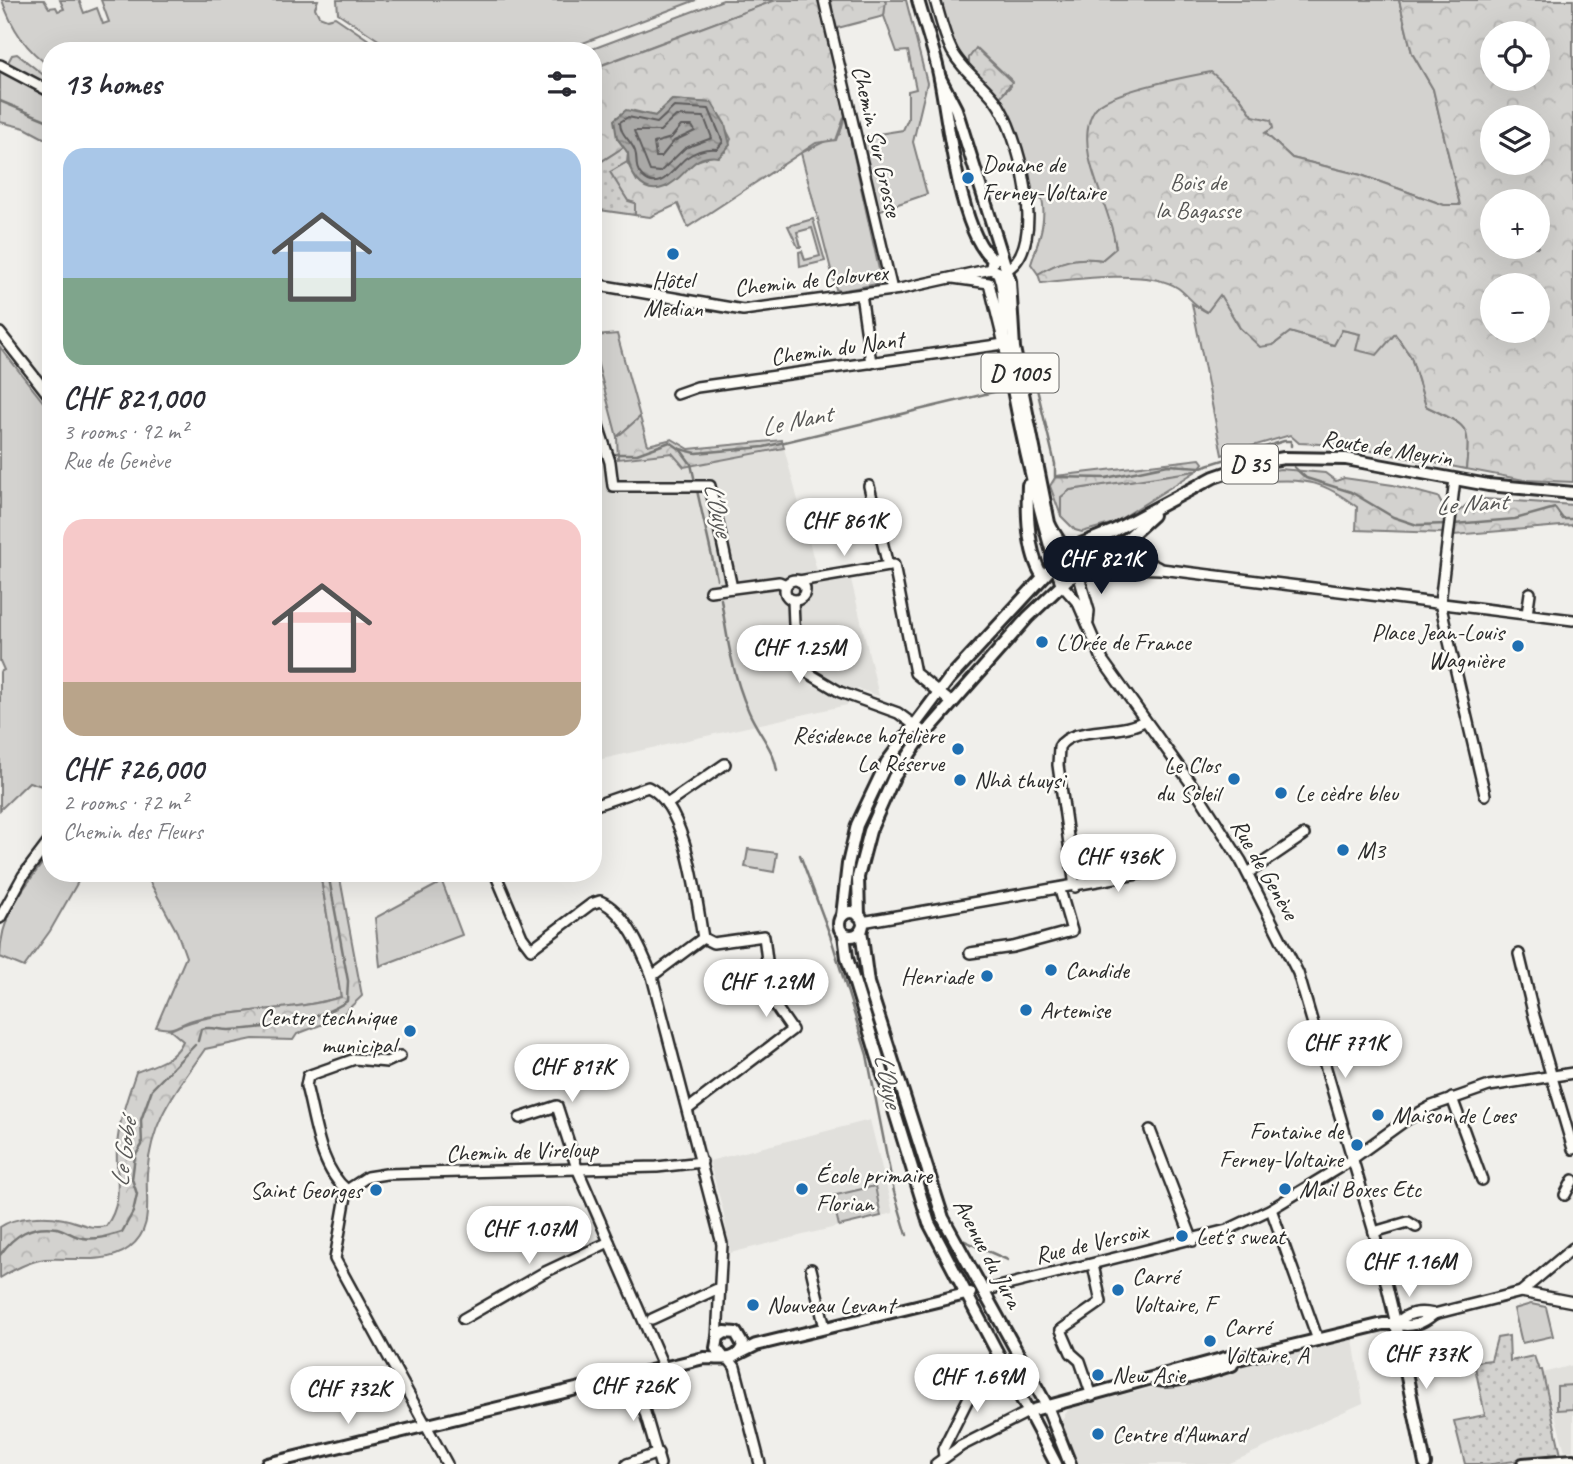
<!DOCTYPE html>
<meta charset="utf-8">
<style>
body{margin:0;font-family:Caveat,sans-serif;background:#f2f2f3;color:#2b2b33;height:100vh;display:flex;flex-direction:column;font-size:26px;white-space:nowrap}
*{box-sizing:border-box;margin:0}
p{font-size:23px;color:#7c7c81}
.icon{flex:none;width:38px;height:38px;fill:none;stroke:currentColor;stroke-width:2;stroke-linecap:round;stroke-linejoin:round}
.map{position:relative;flex:1;overflow:hidden}
.panel{position:absolute;left:42px;top:42px;width:560px;height:840px;display:flex;flex-direction:column;background:#fff;border-radius:28px;box-shadow:0 7px 28px #0002}
.panel>*{flex:none}
.buttons{position:absolute;left:1480px;top:21px;display:grid;gap:14px}
.buttons a{display:grid;place-items:center;width:70px;height:70px;border-radius:50%;background:#fff;box-shadow:0 7px 28px #0002;font-size:35px}
.price{position:absolute;translate:-50% -60px;padding:0 16px;border-radius:24px;background:#fff;color:#222;font-size:23px;line-height:46px;filter:drop-shadow(0 2px 4px #0008)}
.price::after{content:'';position:absolute;left:50%;top:42px;width:21px;height:16px;margin-left:-10px;background:inherit;clip-path:polygon(0 0,100% 0,50% 100%)}
.price.selected{background:#111827;color:#fff}
ul{padding:0;list-style:none}
li{display:grid;align-content:center;gap:14px;height:371px;padding:0 21px}
li span{display:grid;place-items:center;height:217px;border-radius:21px;color:#555}
li>.icon{margin-inline-start:auto}
span .icon{width:126px;height:126px;fill:#fffc;stroke-width:1}
li b{font-size:30px}
h2{display:flex;justify-content:space-between;align-items:center;height:84px;padding:0 21px;font-size:30px}
.map>svg:first-child{display:block}
</style>
<div class="map">
<svg width="1573" height="1464" viewBox="0 0 1573 1464">
<defs>
<pattern id="forest-crowns" width="20" height="18" patternUnits="userSpaceOnUse" patternTransform="scale(1.75)"><rect width="20" height="18" fill="#d3d2cf"/><path d="M2 6a3 3 0 1 1 6 0M12 15a3 3 0 1 1 6 0" fill="none" stroke="#b5b4b2"/></pattern>
<pattern id="park-dots" width="8" height="8" patternUnits="userSpaceOnUse" patternTransform="scale(1.75)"><rect width="8" height="8" fill="#d3d2cf"/><path d="M2 2h.1M6 6h.1" fill="none" stroke="#b5b4b2" stroke-width="1.8" stroke-linecap="round"/></pattern>
<pattern id="water-ripples" width="26" height="14" patternUnits="userSpaceOnUse" patternTransform="scale(1.75)"><rect width="26" height="14" fill="#aaa9a7"/><path d="M2 4q2-2 4 0t4 0M15 11q2-2 4 0t4 0" fill="none" stroke="#8b8a88"/></pattern>
</defs>
<rect width="100%" height="100%" fill="#f0efeb"/>
<filter id="ink" filterUnits="userSpaceOnUse"><feTurbulence type="fractalNoise" baseFrequency=".0143" numOctaves="2"/><feDisplacementMap in="SourceGraphic" scale="14" xChannelSelector="R" yChannelSelector="G"/><feConvolveMatrix kernelMatrix="1 2 1 2 8 2 1 2 1" color-interpolation-filters="sRGB"/></filter>
<g filter="url(#ink)">
<g fill="#e1e0dc">
<polygon points="784,448 817,571 848,567 879,696 858,689 847,705 593,761 593,462 672,453"/>
<polygon points="870,1120 893,1213 730,1253 723,1210 709,1161"/>
<polygon points="1353,1339 1363,1403 1228,1464 1072,1464 1060,1432 1060,1423 1069,1408"/>
<polygon points="1573,1365 1573,1451 1565,1451 1543,1373"/>
</g>
<g fill="#d3d2cf" stroke="#7f7e7d" stroke-width="2">
<path d="M2 0H44L49 8 56 7 58 11 64 9 60 0H79L84 13 97 8 103 24 109 22 101 0H318L315 8 319 16 327 19 335 17 385 51H51V67C26 50 12 29 2 0Z"/>
<polygon points="337,0 696,0 562,51 395,51 338,13"/>
<polygon points="723,0 776,0 593,68 593,51 587,51"/>
<polygon points="885,0 906,0 927,83 913,142 927,194 878,211 859,137 903,130 908,119 908,91 916,89 908,51 897,52 884,16"/>
<path d="M941 0H1399L1412 53 1433 89 1460 205H1444L1361 175 1292 158 1265 133 1239 96 1166 81 1135 91 1114 238 1116 248 1102 260C1077 256 1060 261 1038 274L1031 264C1038 242 1047 221 1042 199L1034 200 1012 122 1000 97 1011 86 1010 79 978 49 969 58V65C952 46 947 24 941 0Z"/>
<polygon points="17,54 51,81 51,90 6,66 12,55"/>
<polygon points="0,69 51,96 51,142 25,128 0,122"/>
<polygon points="845,115 882,283 840,291 836,289 801,153 840,134"/>
<polygon points="813,219 825,261 800,267 799,252 802,251 805,260 820,256 812,228 797,232 801,247 798,247 788,226"/>
<path d="M1220 294 1240 328 1273 345 1290 332 1333 345 1342 330 1361 334 1395 333 1411 357 1426 406C1467 427 1471 422 1466 469L1341 445 1299 443 1290 435 1222 455 1192 304 1207 312Z"/>
<polygon points="593,332 595,336 617,334 640,417 617,437 593,346"/>
<polygon points="0,347 51,412 51,789 29,782 0,810 0,672 4,670 0,661"/>
<polygon points="1198,470 1114,523 1082,532 1075,530 1061,516 1061,497 1070,490"/>
<polygon points="748,849 777,853 774,872 745,867"/>
<path d="M51 852V873H83L50 931 24 967 0 957C0 914 25 886 51 852Z"/>
<path d="M145 873H320L341 997C293 1011 245 1009 196 1019 178 1023 177 1032 156 1027L186 957 177 932Z"/>
<polygon points="442,882 462,935 380,966 375,918"/>
<polygon points="875,1186 881,1216 839,1226 832,1196"/>
<polygon points="1531,1304 1546,1307 1553,1336 1522,1343 1514,1309"/>
<polygon points="1573,1385 1573,1409 1557,1410 1557,1386"/>
</g>
<g fill="url(#forest-crowns)" stroke="#7f7e7d" stroke-width="2" fill-rule="evenodd">
<polygon points="776,0 820,0 845,115 836,140 816,143 688,227 678,204 650,217 635,215 635,203 628,201 609,172 627,162 637,181 666,187 693,162 725,152 731,139 712,103 672,100 655,116 634,111 617,138 624,147 602,161 593,145 593,73 597,67"/>
<polygon points="831,0 886,0 884,16 834,29"/>
<path d="M1399 0H1573V482L1524 480 1466 469C1471 422 1467 427 1426 406L1411 357 1395 334 1377 355 1356 350 1360 334 1342 330 1334 345 1290 332 1273 345 1260 347 1240 328 1220 295 1207 312C1192 304 1189 296 1178 288 1151 269 1074 279 1041 283L1038 274C1060 261 1077 256 1102 260L1116 248C1112 216 1095 187 1089 156 1086 141 1086 121 1095 109 1106 92 1190 76 1211 72L1239 96 1253 116 1271 120 1273 128 1265 133 1292 158 1361 175 1444 205H1460L1433 89 1412 53ZM1493 33H1538V79H1493ZM1493 117H1538V163H1493ZM1493 201H1538V247H1493ZM1493 285H1538V331H1493Z"/>
<polygon points="976,48 1012,82 1000,97 969,65 969,58"/>
<polygon points="640,417 648,445 672,439 689,449 782,440 784,448 684,467 672,453 618,459 617,437"/>
<polygon points="1200,459 1203,463 1198,470 1189,472 1070,490 1061,497 1061,516 1050,486 1056,476"/>
<path d="M1280 469 1325 473 1336 481 1344 478 1393 485 1438 497 1446 512 1443 533 1356 530 1357 507C1315 475 1302 481 1252 481L1253 474Z"/>
<polygon points="1485,499 1573,505 1573,525 1454,535 1457,513 1470,502"/>
<path d="M320 873H339L362 996 339 1018 297 1034 293 1040 253 1039 205 1049C175 1093 152 1117 147 1173 145 1201 155 1228 129 1248 107 1265 70 1257 45 1259 31 1261 12 1270 0 1278V1227C16 1216 45 1215 64 1219 80 1222 89 1230 106 1226 125 1200 115 1176 117 1146 119 1120 128 1096 136 1072 154 1065 175 1060 183 1041L170 1030C222 1006 285 1014 341 997Z"/>
</g>
<g fill="url(#park-dots)" stroke="#7f7e7d" stroke-width="2">
<polygon points="593,145 602,161 624,147 628,153 627,162 610,172 628,201 635,203 635,215 600,210 598,201 593,201"/>
<polygon points="1509,1336 1510,1361 1534,1356 1539,1370 1542,1370 1561,1455 1492,1464 1465,1464 1454,1421 1485,1415 1474,1362 1491,1360 1497,1338"/>
</g>
<path fill="url(#water-ripples)" stroke="#777775" stroke-width="2" d="M672 100 712 103 725 124 730 145 719 157C690 153 687 178 665 187 641 197 628 171 628 153L617 138 614 120 626 110 655 116Z"/>
<g fill="none" stroke-linecap="round" stroke-linejoin="round">
<g stroke="#5e5d5d" stroke-width="2">
<path d="M674 107 709 109 723 142 717 149C706 148 696 151 686 158 675 166 660 195 642 176 634 168 638 159 635 151 631 140 620 135 620 122L628 117 657 123Z"/>
<polygon points="676,116 704,117 712,138 685,148 660,172 650,171 634,131 660,131"/>
<polygon points="681,126 692,126 695,131 674,141 661,157 656,157 654,143 671,138"/>
</g>
<g stroke="#777775" stroke-width="2.5">
<polyline points="0,101 51,122"/>
<polyline points="1037,389 1055,464 1055,477 1106,478 1168,465 1201,467 1284,441 1291,441 1291,446"/>
<polyline points="680,449 691,464 717,579"/>
<polyline points="610,454 637,454 670,442 680,449 696,453 764,447 1006,389"/>
<polyline points="593,455 603,455"/>
<polyline points="1294,467 1306,478 1351,492 1393,517 1417,525 1447,524"/>
<polyline points="1454,524 1515,519 1555,508 1563,519 1573,519"/>
<path d="M721 599C727 638 733 677 749 712 758 733 774 749 777 771"/>
<polyline points="800,855 830,935 867,1055 894,1192 907,1235"/>
<path d="M198 1041 201 1029C211 1026 219 1030 229 1030 261 1029 321 1020 347 1001L348 981 328 873"/>
<polyline points="960,1239 1008,1260"/>
<path d="M0 1255C14 1235 31 1224 57 1228 66 1230 74 1237 83 1238 97 1240 109 1236 122 1232L133 1212 137 1194 132 1179 135 1156 142 1145 141 1120 152 1089 195 1045"/>
</g>
<g stroke="#2b2b2b" stroke-width="14">
<g id="minor">
<polyline points="824,0 892,290"/>
<path d="M935 0C940 17 944 35 952 51 962 70 982 83 995 100 1018 131 1050 246 1006 270"/>
<polyline points="0,65 51,92"/>
<polyline points="593,284 743,310 900,289 991,269"/>
<polyline points="861,294 871,363"/>
<polyline points="0,333 51,398"/>
<polyline points="677,394 697,387 1004,344 989,283 953,278"/>
<polyline points="593,410 610,462 613,486 710,486 732,588"/>
<polyline points="1455,479 1440,603 1485,795"/>
<polyline points="869,486 888,566"/>
<polyline points="1092,540 1109,542 1161,569 1096,567"/>
<polyline points="1161,569 1573,620"/>
<polyline points="1078,573 1089,611 1088,622"/>
<circle cx="795" cy="590" r="10"/>
<polyline points="799,581 894,565 915,673 952,703"/>
<polyline points="1062,585 1078,603 1103,661 1195,789 1241,861 1298,973 1374,1232 1396,1324"/>
<polyline points="710,591 779,582 786,585"/>
<polyline points="793,600 794,624 804,665 810,674 840,692 898,713 925,733"/>
<polyline points="1527,614 1530,593"/>
<polyline points="667,804 725,764"/>
<path d="M593 806 648 787C687 805 696 898 703 938L652 976"/>
<path d="M495 873 522 937 531 949 591 904 600 901C626 912 642 951 652 976L722 1244 717 1340"/>
<polyline points="1248,873 1304,835"/>
<path d="M1075 887 1058 765 1059 747C1071 725 1123 736 1145 720"/>
<polyline points="0,918 23,876 51,839"/>
<polyline points="862,922 1155,871"/>
<polyline points="970,953 1013,947 1072,931 1060,890"/>
<polyline points="1519,954 1534,1016 1573,1149"/>
<path d="M400 1056 387 1062 355 1059 313 1074 308 1076 306 1086C315 1118 319 1168 347 1190L335 1259 447 1464"/>
<polyline points="1452,1098 1482,1180"/>
<polyline points="688,1109 792,1030 772,1001 764,936 713,943 703,938"/>
<polyline points="520,1118 557,1106 577,1168 664,1368"/>
<polyline points="1150,1130 1193,1241"/>
<polyline points="347,1190 367,1177 386,1174 657,1167 702,1162"/>
<polyline points="1565,1195 1573,1180"/>
<polyline points="1271,1209 1318,1340"/>
<polyline points="1374,1232 1408,1222 1416,1227"/>
<polyline points="811,1269 825,1328"/>
<polyline points="983,1291 1227,1230 1271,1209 1345,1164 1406,1120 1432,1106 1489,1086 1573,1073"/>
<polyline points="1521,1292 1573,1248"/>
<polyline points="463,1319 543,1273 609,1242"/>
<polyline points="652,1319 719,1288"/>
<path d="M1396 1324C1407 1312 1419 1311 1434 1314L1521 1292 1573 1302"/>
<path d="M1396 1324C1411 1328 1422 1324 1434 1314"/>
<polyline points="728,1358 735,1367 760,1464"/>
<polyline points="634,1375 660,1464"/>
<polyline points="1092,1396 1080,1361 1071,1353 1061,1330 1101,1302 1093,1265"/>
<polyline points="944,1456 943,1449 971,1393 989,1367"/>
<polyline points="627,1464 658,1453"/>
<polyline points="936,1464 961,1446 1030,1411"/>
</g>
</g>
<g stroke="#2b2b2b" stroke-width="16">
<g id="major">
<path d="M918 0C925 26 935 52 940 79 948 118 960 237 993 259L998 258"/>
<path d="M940 78 956 109 1010 281 1014 348 1049 523C1057 542 1070 551 1078 573"/>
<path d="M993 259 991 269 998 272C1008 297 1000 321 1005 346 1019 427 1037 507 1062 585"/>
<path d="M1028 485C1027 512 1027 551 1042 575"/>
<circle cx="851" cy="924" r="12"/>
<polyline points="842,916 848,864 857,825 887,762 949,679 1069,549 1113,531 1214,477 1255,463 1284,458 1346,459 1488,485 1573,493"/>
<polyline points="859,916 858,877 870,831 894,777 918,742 1028,617 1069,578 1096,567 1153,515"/>
<polyline points="861,930 868,983 943,1218 1047,1406 1070,1464"/>
<polyline points="844,934 847,958 929,1223 1056,1464"/>
<polyline points="740,1353 756,1345 970,1293"/>
<path d="M1155 1379C1170 1386 1214 1370 1232 1365L1234 1360"/>
<polyline points="1030,1411 1229,1357 1234,1360 1383,1324 1396,1324 1425,1464"/>
<path d="M267 1464 704 1358C720 1358 738 1363 743 1345L736 1333 725 1332 718 1337 716 1348 723 1357"/>
<polyline points="1523,1464 1573,1460"/>
</g>
</g>
<use href="#minor" stroke="#fdfcf7" stroke-width="9"/>
<use href="#major" stroke="#fdfcf7" stroke-width="10"/>
</g>
</g>
<g fill="#1f6fb2" stroke="#fdfcf7" stroke-width="2.5">
<circle cx="968" cy="178" r="7"/>
<circle cx="673" cy="254" r="7"/>
<circle cx="1042" cy="642" r="7"/>
<circle cx="1518" cy="646" r="7"/>
<circle cx="958" cy="749" r="7"/>
<circle cx="1234" cy="779" r="7"/>
<circle cx="960" cy="780" r="7"/>
<circle cx="1281" cy="793" r="7"/>
<circle cx="1343" cy="850" r="7"/>
<circle cx="1051" cy="970" r="7"/>
<circle cx="987" cy="976" r="7"/>
<circle cx="1026" cy="1010" r="7"/>
<circle cx="410" cy="1031" r="7"/>
<circle cx="1378" cy="1115" r="7"/>
<circle cx="1357" cy="1145" r="7"/>
<circle cx="802" cy="1189" r="7"/>
<circle cx="1285" cy="1189" r="7"/>
<circle cx="376" cy="1190" r="7"/>
<circle cx="1182" cy="1236" r="7"/>
<circle cx="1118" cy="1290" r="7"/>
<circle cx="753" cy="1305" r="7"/>
<circle cx="1210" cy="1341" r="7"/>
<circle cx="1098" cy="1375" r="7"/>
<circle cx="1098" cy="1434" r="7"/>
</g>
<g text-anchor="middle" stroke-width="5" stroke-linejoin="round" paint-order="stroke">
<g fill="#fdfcf7" stroke="#6a6a68" stroke-width="2">
<rect x="981.5" y="353.5" width="77" height="39" rx="5"/>
<rect x="1222" y="444.5" width="56" height="39" rx="5"/>
</g>
<g font-size="23" font-weight="bold" fill="#2b2b2b">
<text x="1020" y="381">D 1005</text>
<text x="1250" y="472">D 35</text>
</g>
<g font-size="24" fill="#2b2b2b" stroke="#fdfcf7">
<text transform="translate(877 141) rotate(77)" y="8">Chemin Sur Grosse</text>
<text transform="translate(811 280) rotate(-6)" y="8">Chemin de Colovrex</text>
<text transform="translate(837 348) rotate(-8)" y="8">Chemin du Nant</text>
<text transform="translate(1387 448) rotate(9)" y="8">Route de Meyrin</text>
<text transform="translate(1265 869) rotate(60)" y="8">Rue de Genève</text>
<text transform="translate(522 1151) rotate(-2)" y="8">Chemin de Vireloup</text>
<text transform="translate(1091 1243) rotate(-13)" y="8">Rue de Versoix</text>
<text transform="translate(988 1253) rotate(62)" y="8">Avenue du Jura</text>
</g>
<g font-size="24" fill="#2b2b2b" stroke="#fdfcf7" text-anchor="start">
<text x="982" y="172">Douane de<tspan x="982" dy="28">Ferney-Voltaire</tspan></text>
<text x="673" y="288" text-anchor="middle">Hôtel<tspan x="673" dy="28">Median</tspan></text>
<text x="1504" y="640" text-anchor="end">Place Jean-Louis<tspan x="1504" dy="28">Wagnière</tspan></text>
<text x="1056" y="650">L'Orée de France</text>
<text x="944" y="743" text-anchor="end">Résidence hotelière<tspan x="944" dy="28">La Réserve</tspan></text>
<text x="1220" y="773" text-anchor="end">Le Clos<tspan x="1220" dy="28">du Soleil</tspan></text>
<text x="974" y="788">Nhà thuysi</text>
<text x="1295" y="801">Le cèdre bleu</text>
<text x="1357" y="858">M3</text>
<text x="1065" y="978">Candide</text>
<text x="973" y="984" text-anchor="end">Henriade</text>
<text x="1040" y="1018">Artemise</text>
<text x="396" y="1025" text-anchor="end">Centre technique<tspan x="396" dy="28">municipal</tspan></text>
<text x="1392" y="1123">Maison de Loes</text>
<text x="1343" y="1139" text-anchor="end">Fontaine de<tspan x="1343" dy="28">Ferney-Voltaire</tspan></text>
<text x="816" y="1183">École primaire<tspan x="816" dy="28">Florian</tspan></text>
<text x="1299" y="1197">Mail Boxes Etc</text>
<text x="362" y="1198" text-anchor="end">Saint Georges</text>
<text x="1196" y="1244">Let's sweat</text>
<text x="1132" y="1284">Carré<tspan x="1132" dy="28">Voltaire, F</tspan></text>
<text x="767" y="1313">Nouveau Levant</text>
<text x="1224" y="1335">Carré<tspan x="1224" dy="28">Voltaire, A</tspan></text>
<text x="1112" y="1383">New Asie</text>
<text x="1112" y="1442">Centre d'Aumard</text>
</g>
<g font-size="24" fill="#555554" stroke="#fdfcf7">
<text x="1198" y="190">Bois de<tspan x="1198" dy="28">la Bagasse</tspan></text>
</g>
<g font-size="26" font-style="italic" fill="#575756" stroke="#fdfcf7">
<text transform="translate(796 420) rotate(-12)" y="9">Le Nant</text>
<text transform="translate(1471 503) rotate(-4)" y="9">Le Nant</text>
<text transform="translate(719 509) rotate(77)" y="9">L'Ouye</text>
<text transform="translate(889 1080) rotate(78)" y="9">L'Ouye</text>
<text transform="translate(123 1153) rotate(-82)" y="9">Le Gobé</text>
</g>
</g>
</svg>
<div class="buttons">
<a><svg class="icon" aria-label="locate" viewBox="0 0 24 24"><circle cx="12" cy="12" r="6"/><path d="M12 2v4M12 18v4M2 12h4M18 12h4"/></svg></a>
<a><svg class="icon" aria-label="layers" viewBox="0 0 24 24"><path d="M12 4l9 5-9 5-9-5zM3 14l9 5 9-5"/></svg></a>
<a>+</a>
<a>−</a>
</div>
<b class="price" style="left:844px;top:558px">CHF 861K</b>
<b class="price selected" style="left:1101px;top:596px">CHF 821K</b>
<b class="price" style="left:799px;top:685px">CHF 1.25M</b>
<b class="price" style="left:1118px;top:894px">CHF 436K</b>
<b class="price" style="left:766px;top:1019px">CHF 1.29M</b>
<b class="price" style="left:1345px;top:1080px">CHF 771K</b>
<b class="price" style="left:572px;top:1104px">CHF 817K</b>
<b class="price" style="left:529px;top:1266px">CHF 1.07M</b>
<b class="price" style="left:1409px;top:1299px">CHF 1.16M</b>
<b class="price" style="left:1426px;top:1391px">CHF 737K</b>
<b class="price" style="left:977px;top:1414px">CHF 1.69M</b>
<b class="price" style="left:633px;top:1423px">CHF 726K</b>
<b class="price" style="left:348px;top:1426px">CHF 732K</b>
<section class="panel">
<h2>13 homes<svg class="icon" aria-label="filters" viewBox="0 0 24 24"><path d="M4 7h16M4 17h16"/><circle cx="9" cy="7" r="2"/><circle cx="15" cy="17" r="2"/></svg></h2>
<ul>
<li><span style="background:linear-gradient(#a9c7e8 60%,#7fa58c 0)"><svg class="icon" aria-label="home" viewBox="0 0 24 24"><path d="M3 11l9-7 9 7M6 9v11h12V9"/></svg></span><div><b>CHF 821,000</b><p>3 rooms · 92 m²</p><p>Rue de Genève</p></div></li>
<li><span style="background:linear-gradient(#f6c9c9 75%,#b9a48a 0)"><svg class="icon" aria-label="home" viewBox="0 0 24 24"><path d="M3 11l9-7 9 7M6 9v11h12V9"/></svg></span><div><b>CHF 726,000</b><p>2 rooms · 72 m²</p><p>Chemin des Fleurs</p></div></li>
</ul>
</section>
</div>
